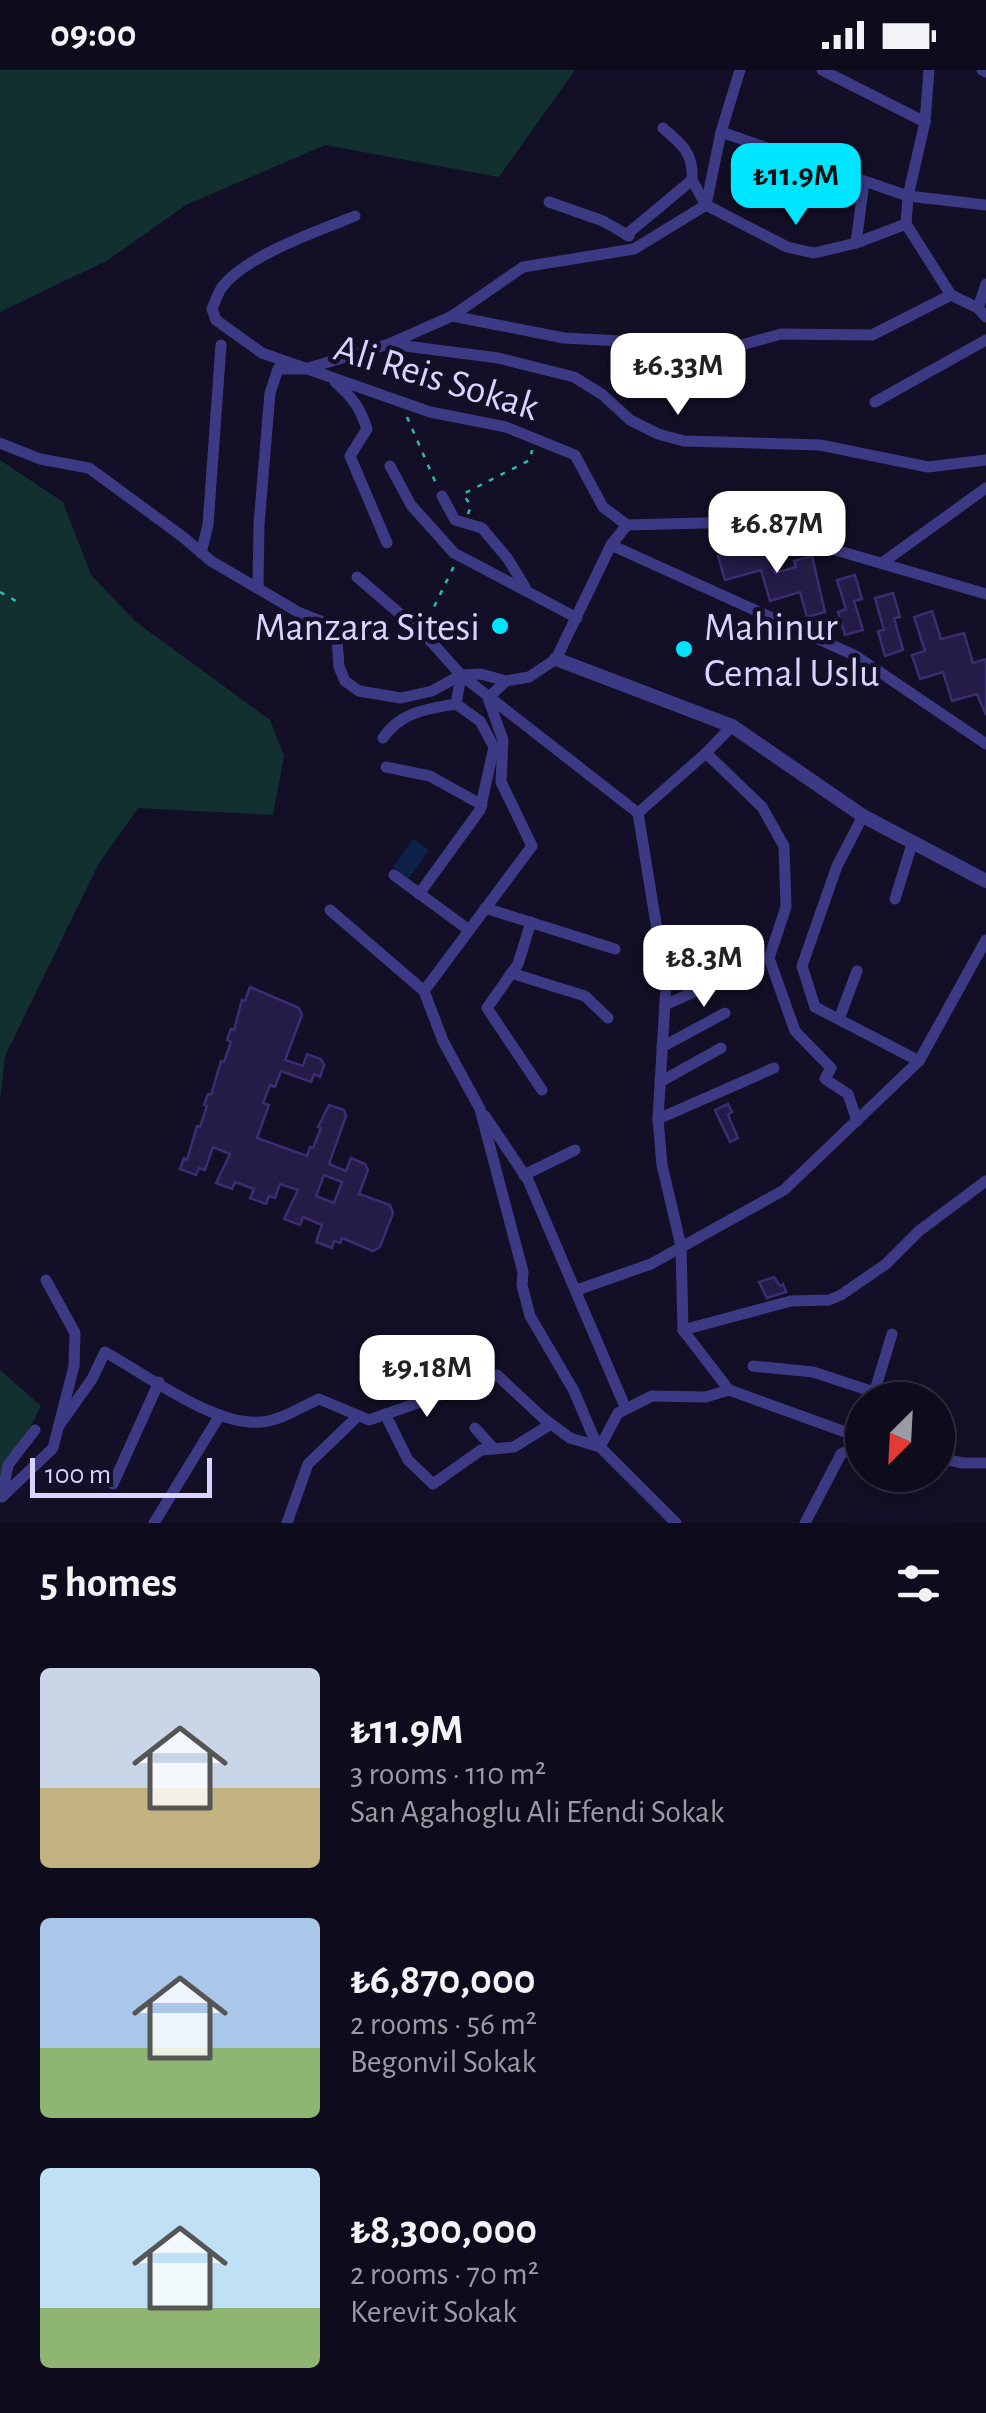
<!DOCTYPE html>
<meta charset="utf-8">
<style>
body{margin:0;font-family:"Alegreya Sans",sans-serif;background:#1c1929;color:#f1f3f6;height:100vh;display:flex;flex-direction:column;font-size:38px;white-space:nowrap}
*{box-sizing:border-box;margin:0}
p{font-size:32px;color:#9b9ba3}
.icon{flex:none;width:55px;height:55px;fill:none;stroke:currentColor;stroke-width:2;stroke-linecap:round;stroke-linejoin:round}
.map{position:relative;height:1453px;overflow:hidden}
.details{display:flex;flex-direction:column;background:#0e0b1c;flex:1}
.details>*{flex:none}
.needle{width:65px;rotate:204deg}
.fabs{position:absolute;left:845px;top:1312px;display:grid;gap:20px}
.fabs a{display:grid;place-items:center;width:110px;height:110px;border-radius:50%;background:#0e0b1c;box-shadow:0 10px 40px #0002,0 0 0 2px #2e2b3b;font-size:50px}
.scale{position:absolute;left:30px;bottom:25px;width:182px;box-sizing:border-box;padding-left:10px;border:5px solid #d9d4ff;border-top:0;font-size:28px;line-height:35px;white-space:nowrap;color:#d9d4ff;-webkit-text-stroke:8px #130f26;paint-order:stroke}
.price{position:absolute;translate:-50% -85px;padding:0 22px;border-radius:20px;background:#fff;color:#222;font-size:32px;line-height:65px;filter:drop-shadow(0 2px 5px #0008)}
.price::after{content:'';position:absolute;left:50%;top:60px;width:30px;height:22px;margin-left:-15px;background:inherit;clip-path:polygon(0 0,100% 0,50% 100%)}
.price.current{background:#00e5ff;color:#111}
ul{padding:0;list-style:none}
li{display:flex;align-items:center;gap:30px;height:250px;padding:0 40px}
li span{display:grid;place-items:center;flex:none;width:280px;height:200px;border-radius:10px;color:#555}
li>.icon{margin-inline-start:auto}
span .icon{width:120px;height:120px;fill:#fffc;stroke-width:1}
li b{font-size:42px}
h2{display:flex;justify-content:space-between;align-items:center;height:120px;padding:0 40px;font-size:42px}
.status{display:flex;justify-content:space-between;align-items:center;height:70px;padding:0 50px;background:#0e0b1c;direction:ltr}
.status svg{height:28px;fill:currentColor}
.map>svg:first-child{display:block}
</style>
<div class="status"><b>09:00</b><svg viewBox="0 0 49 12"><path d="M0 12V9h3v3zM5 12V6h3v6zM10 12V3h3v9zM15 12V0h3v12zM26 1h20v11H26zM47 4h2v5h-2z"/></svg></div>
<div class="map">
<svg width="986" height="1453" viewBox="0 0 986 1453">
<rect width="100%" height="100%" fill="#130f26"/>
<g fill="#12302f">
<polygon points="0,0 575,0 499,107 325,75 186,135 108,190 0,242"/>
<polygon points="0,390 63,432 91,505 136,552 270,650 284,686 273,745 138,738 98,795 5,986 0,1031"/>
<polygon points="0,1300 41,1336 0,1416"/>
</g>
<polygon fill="#0c2248" points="413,769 429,780 409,808 393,797"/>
<g fill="#241b47" stroke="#3b2d73" stroke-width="2.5" fill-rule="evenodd">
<polygon points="766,472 775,503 796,497 794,491 812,486 825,542 807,547 800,522 770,531 761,500 725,510 718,486"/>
<polygon points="855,505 862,529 854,531 863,560 845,565 838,542 846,539 837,510"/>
<polygon points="893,523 900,547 894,548 903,580 885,586 878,561 884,560 875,528"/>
<polygon points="932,541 941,569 964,563 973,593 986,589 986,645 977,624 952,631 943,602 920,609 912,585 925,581 914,547"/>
<path d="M250 917 299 938 302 945 285 990 303 996 307 984 321 989 324 995 320 1007 314 1004 311 1012 281 1001 275 1017 270 1015 263 1033 269 1035 257 1068 307 1086 310 1077 313 1078 321 1058 318 1057 329 1035 344 1040 346 1046 329 1094 346 1101 351 1088 365 1094 368 1100 359 1124 390 1135 393 1143 380 1177 373 1181 342 1168 340 1173 334 1171 332 1178 316 1172 322 1155 303 1147 300 1155 284 1149 298 1120 280 1114 275 1128 269 1126 266 1134 250 1128 254 1119 235 1112 232 1119 216 1113 230 1084 213 1077 205 1100 199 1098 196 1105 180 1099 184 1088 187 1090 197 1056 200 1057 207 1036 204 1035 208 1024 211 1025 221 991 224 992 231 972 227 970 231 959 234 960 242 930 245 931ZM324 1105 342 1112 334 1133 316 1126Z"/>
<polygon points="728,1034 732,1042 728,1045 738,1068 730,1072 715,1040"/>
<polygon points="774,1207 780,1216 783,1214 786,1222 767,1228 759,1212"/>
</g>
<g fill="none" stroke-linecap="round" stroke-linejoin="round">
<g stroke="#2fb8b0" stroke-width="2.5" stroke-dasharray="5 8" stroke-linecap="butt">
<polyline points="407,347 438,418"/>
<polyline points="468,444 471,436 463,424 530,390 532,380"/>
<polyline points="0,522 16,531"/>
<polyline points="433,556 437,548 430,545 454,496"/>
</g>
<g stroke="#3d3a85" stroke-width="11">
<polyline points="822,0 925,52"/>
<polyline points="982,0 986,2"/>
<polyline points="721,62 908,126 986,135"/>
<polyline points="692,110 706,135 787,177 814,183 856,173 906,154"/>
<polyline points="549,132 603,151 629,166"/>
<path d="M355 146C318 161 247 185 222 217 218 223 215 232 212 239L216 250 262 283 430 342 506 357 575 385 603 437 627 455 740 452 986 524"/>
<polyline points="906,154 908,126 925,52 929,0"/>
<polyline points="906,154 951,225 978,238 986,247"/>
<path d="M626 165 692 110C694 84 682 74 663 58"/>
<polyline points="856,173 864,112"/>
<polyline points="978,238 986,214"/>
<polyline points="452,246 564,268 734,277 781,264 872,265 951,225"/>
<polyline points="390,274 498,288 574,307 603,325 630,350 658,364 684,371 820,375 928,397 986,390"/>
<path d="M335 312C352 327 360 337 367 359L350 386 387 473"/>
<polyline points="875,332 986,270"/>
<polyline points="0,373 40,389 89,398 183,467 211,491 298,542 326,553 337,569 339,597 345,611 359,621 401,628 432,621 461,605 481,604 506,611"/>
<polyline points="390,396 411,435 454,483 577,548"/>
<polyline points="442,426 455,450 482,458 508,489 525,517"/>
<polyline points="611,475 856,586 986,674"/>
<polyline points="201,483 208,455 221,275"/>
<polyline points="882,493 986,418"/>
<polyline points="357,507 427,567 461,605 638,743 666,915 658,1049 662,1095 681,1176 683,1260"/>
<polyline points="258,517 259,454 270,323 278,299 305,299 389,274 452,246 523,197 634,179 706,135 721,62 740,0"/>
<polyline points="456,634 461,605"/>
<polyline points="732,656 706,683 762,737 784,776 786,837 769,888 795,961 831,998 825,1009 848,1024 857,1051"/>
<path d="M383 668C400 642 427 639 456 634L480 651 494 677 480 740 419 824"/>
<polyline points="386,697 430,706 482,735"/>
<polyline points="638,743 706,683"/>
<polyline points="863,746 837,796 802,896 815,937 919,991"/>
<polyline points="394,805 469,860"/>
<polyline points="895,829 912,774"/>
<polyline points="485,838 615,879"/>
<polyline points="330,840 424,921 443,971 480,1039 523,1202 522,1215 530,1246 574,1321 596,1373 676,1453"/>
<polyline points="531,852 518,894 487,938 542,1020"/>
<polyline points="511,903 585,926 608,948"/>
<polyline points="424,921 532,776 501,712 503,670 488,628 506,611 529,607 556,589 611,475 627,455"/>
<polyline points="665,935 727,907"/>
<polyline points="839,949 857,901"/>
<polyline points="662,977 725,943"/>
<polyline points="660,1012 721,978"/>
<polyline points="485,1046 528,1110 626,1339"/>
<polyline points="658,1049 774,998"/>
<polyline points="524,1105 575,1080"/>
<polyline points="577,1220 651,1194 784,1120 919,991 986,870"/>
<polyline points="683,1260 791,1231 829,1230 841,1225 886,1194 919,1161 986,1111"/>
<polyline points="683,1260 729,1320 848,1363 862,1373"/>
<polyline points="753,1296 813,1302 874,1322"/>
<polyline points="872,1330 892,1264"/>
<polyline points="385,1344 408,1390 433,1414 481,1380 514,1377 551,1354"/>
<path d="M58 1357 92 1309 105 1282C145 1304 215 1357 261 1352 280 1351 301 1337 319 1329L369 1350 497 1305 543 1348 570 1368 600 1377 618 1343 652 1326 706 1327 729 1320"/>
<polyline points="475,1358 494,1379"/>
<polyline points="938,1388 963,1393 986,1393"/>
<polyline points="113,1414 159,1312"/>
<polyline points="3,1426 53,1378 74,1296 75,1263 46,1210"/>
<polyline points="2,1427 8,1395 35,1360"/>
<polyline points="154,1453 220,1345"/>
<polyline points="287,1453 308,1394 358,1346"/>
<polyline points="805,1453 841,1384 862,1374"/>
</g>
<polyline stroke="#3d3a85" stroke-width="14" points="556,589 732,656 863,746 986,811"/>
</g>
<g fill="#00e5ff" stroke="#130f26" stroke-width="4">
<circle cx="500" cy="556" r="10"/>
<circle cx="684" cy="579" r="10"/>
</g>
<g text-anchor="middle" stroke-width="9" stroke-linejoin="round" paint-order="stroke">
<g font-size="40" fill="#d9d4ff" stroke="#130f26">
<text transform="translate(437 306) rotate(17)" y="14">Ali Reis Sokak</text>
</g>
<g font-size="40" fill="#d9d4ff" stroke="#130f26" text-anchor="end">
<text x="480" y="570">Manzara Sitesi</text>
<text x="704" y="570" text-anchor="start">Mahinur<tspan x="704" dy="46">Cemal Uslu</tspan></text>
</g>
</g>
</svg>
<div class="fabs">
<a><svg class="needle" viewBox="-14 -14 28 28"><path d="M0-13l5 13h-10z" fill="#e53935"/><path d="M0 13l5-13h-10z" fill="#9b9ba3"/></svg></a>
</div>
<div class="scale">100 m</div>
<b class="price current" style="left:796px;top:158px">₺11.9M</b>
<b class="price" style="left:678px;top:348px">₺6.33M</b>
<b class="price" style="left:777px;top:506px">₺6.87M</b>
<b class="price" style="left:704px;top:940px">₺8.3M</b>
<b class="price" style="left:427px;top:1350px">₺9.18M</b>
</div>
<section class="details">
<h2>5 homes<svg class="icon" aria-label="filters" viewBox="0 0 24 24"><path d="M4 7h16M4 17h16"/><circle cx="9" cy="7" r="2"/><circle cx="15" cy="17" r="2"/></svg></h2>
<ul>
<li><span style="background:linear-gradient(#c9d6e8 60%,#c2b280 0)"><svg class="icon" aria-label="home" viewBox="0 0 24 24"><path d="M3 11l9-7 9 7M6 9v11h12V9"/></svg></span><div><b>₺11.9M</b><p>3 rooms · 110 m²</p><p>San Agahoglu Ali Efendi Sokak</p></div></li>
<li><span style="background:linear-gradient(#a9c7e8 65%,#8fb573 0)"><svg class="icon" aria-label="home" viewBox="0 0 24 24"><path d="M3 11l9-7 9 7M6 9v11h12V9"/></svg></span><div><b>₺6,870,000</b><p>2 rooms · 56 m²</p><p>Begonvil Sokak</p></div></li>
<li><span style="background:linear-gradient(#bfe0f5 70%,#8fb573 0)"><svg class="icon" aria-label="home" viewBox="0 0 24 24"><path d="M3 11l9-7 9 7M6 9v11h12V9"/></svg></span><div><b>₺8,300,000</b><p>2 rooms · 70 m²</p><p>Kerevit Sokak</p></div></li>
</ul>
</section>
